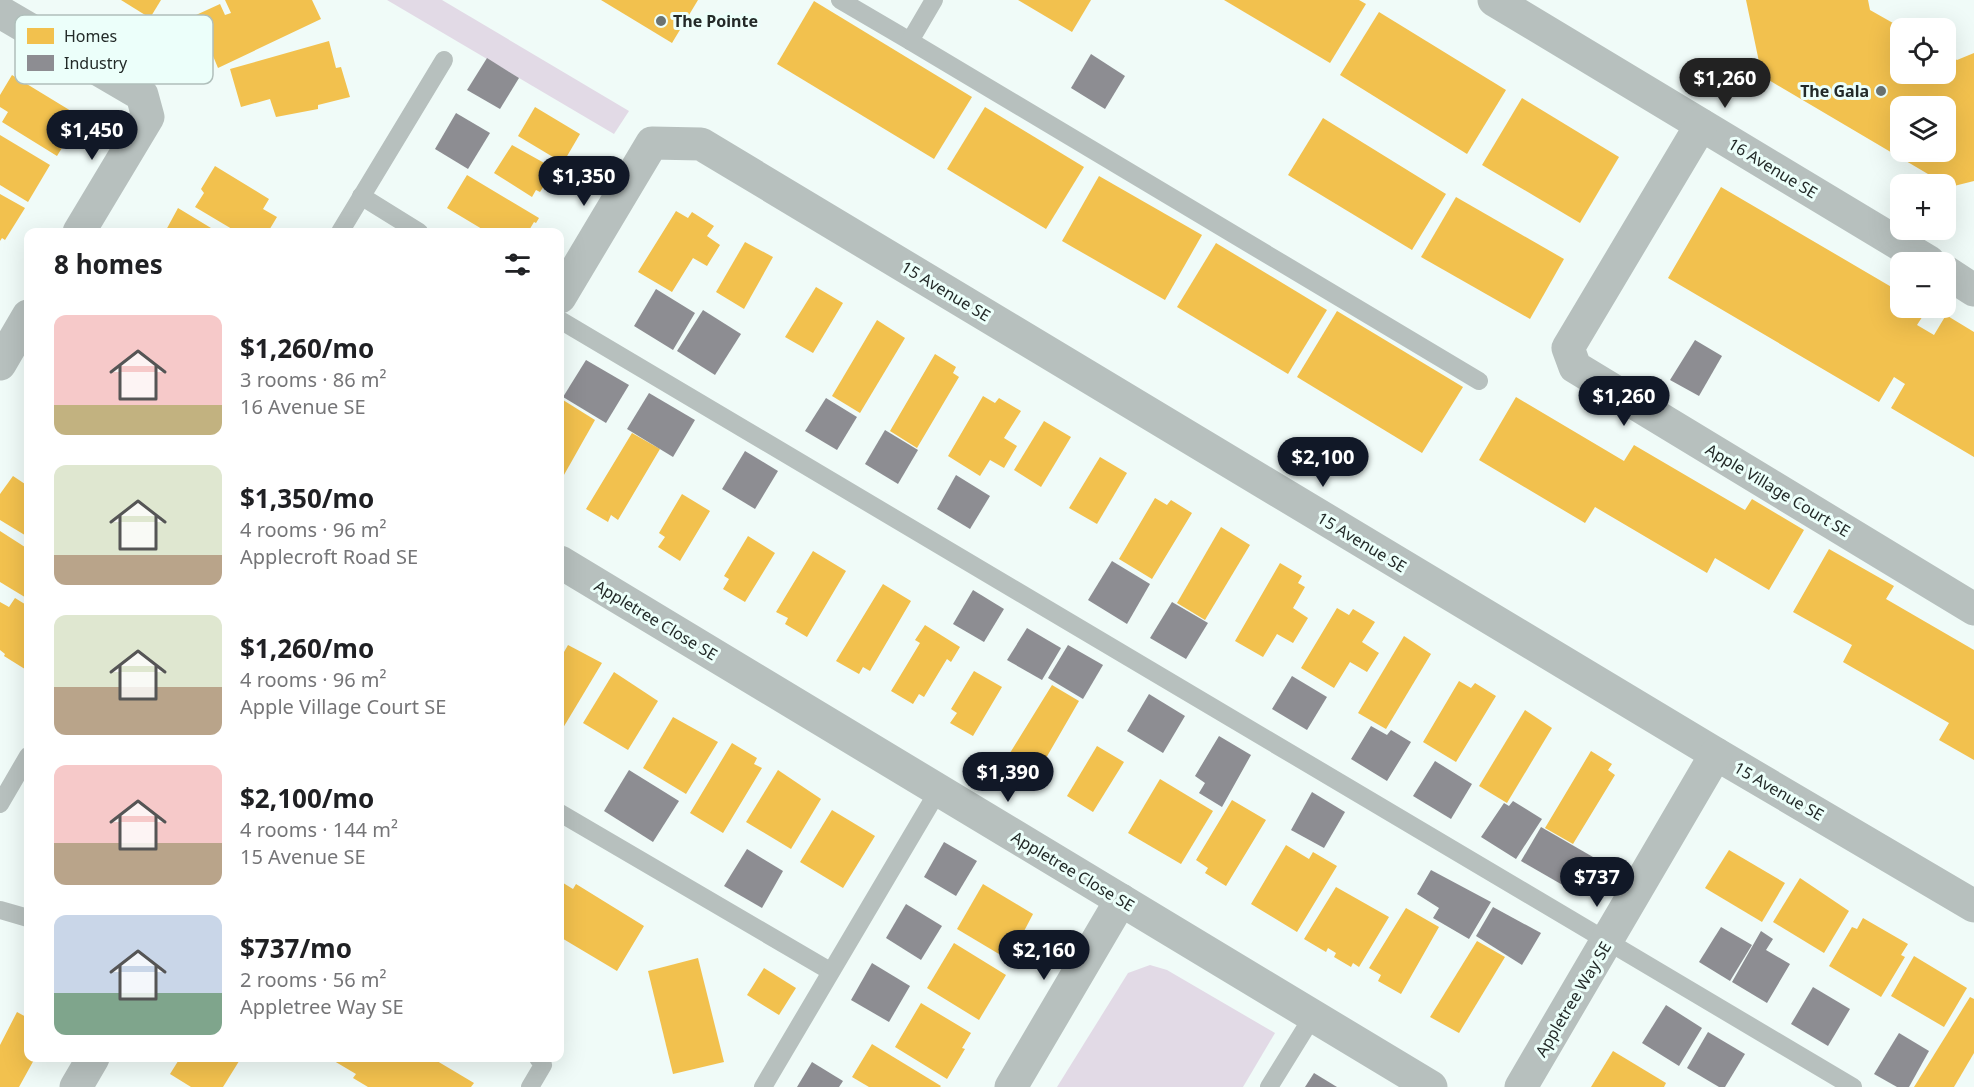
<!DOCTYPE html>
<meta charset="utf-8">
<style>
body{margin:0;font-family:"Noto Sans",sans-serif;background:#f6f6f6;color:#202124;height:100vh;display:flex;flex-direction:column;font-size:22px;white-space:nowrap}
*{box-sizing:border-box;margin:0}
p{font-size:20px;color:#757577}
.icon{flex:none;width:33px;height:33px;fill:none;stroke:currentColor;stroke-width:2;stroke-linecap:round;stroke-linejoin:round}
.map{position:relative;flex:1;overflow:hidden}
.sheet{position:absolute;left:24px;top:228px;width:540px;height:834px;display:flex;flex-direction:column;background:#fff;border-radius:12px;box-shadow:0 6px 24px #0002}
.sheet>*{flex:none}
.fabs{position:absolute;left:1890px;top:18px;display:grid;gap:12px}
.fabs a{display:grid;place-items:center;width:66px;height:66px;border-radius:12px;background:#fff;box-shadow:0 6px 24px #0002;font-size:30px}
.price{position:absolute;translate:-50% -51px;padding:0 14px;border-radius:21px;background:#111827;color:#fff;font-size:20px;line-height:39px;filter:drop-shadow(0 2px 3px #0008)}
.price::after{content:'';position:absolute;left:50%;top:36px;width:18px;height:14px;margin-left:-9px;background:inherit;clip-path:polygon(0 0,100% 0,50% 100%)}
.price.on{background:#222;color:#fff}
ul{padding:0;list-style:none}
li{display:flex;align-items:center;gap:18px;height:150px;padding:0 30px}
li span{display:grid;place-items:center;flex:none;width:168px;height:120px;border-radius:12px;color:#555}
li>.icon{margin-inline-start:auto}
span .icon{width:72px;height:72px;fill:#fffc;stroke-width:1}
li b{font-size:26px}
h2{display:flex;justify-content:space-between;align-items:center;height:72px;padding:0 30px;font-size:26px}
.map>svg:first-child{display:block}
</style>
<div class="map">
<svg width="1974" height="1087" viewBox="0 0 1974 1087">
<rect width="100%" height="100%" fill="#f0fbf8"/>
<g fill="#e2dae6">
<polygon points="387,0 442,0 629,111 614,134"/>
<polygon points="1150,965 1167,970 1275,1033 1243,1087 1057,1087 1128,973"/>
</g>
<g fill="#f2c14e" fill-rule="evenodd">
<polygon points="121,0 161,0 150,18"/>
<polygon points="225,0 312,0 321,19 218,68 196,15 220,4 225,15 231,13"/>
<polygon points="601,0 698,0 672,43"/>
<polygon points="1018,0 1091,0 1072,32"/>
<polygon points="1224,0 1359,0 1366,4 1330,63"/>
<path d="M1746 0H1868L1870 10 1900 27V74H1946V53L1957 60 1974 53V181L1950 187 1762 76ZM1900 106H1946V152H1900Z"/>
<polygon points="814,1 972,97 934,159 777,64"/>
<polygon points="1379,12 1506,90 1467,154 1340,75"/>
<polygon points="329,41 336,68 341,67 350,97 318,105 318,109 276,117 270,99 241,107 230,69"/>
<polygon points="1749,66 1760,72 1747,93 1737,86"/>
<polygon points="12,75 76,114 67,130 71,133 57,156 2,122 8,112 0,107 0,95"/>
<polygon points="1522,98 1619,157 1580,223 1482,165"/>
<polygon points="535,107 580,134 563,163 518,136"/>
<polygon points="985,107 1084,167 1046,229 947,169"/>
<polygon points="1323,118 1446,194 1412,250 1288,175"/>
<polygon points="0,135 50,165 28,202 0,185"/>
<polygon points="512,145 555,169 540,192 536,190 532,197 494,173"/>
<polygon points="215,166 269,199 263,209 277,217 268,232 237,232 195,207 204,193 201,189"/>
<polygon points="467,175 539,218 536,223 534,222 528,232 487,232 447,208"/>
<polygon points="1099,176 1202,235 1165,300 1062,241"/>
<polygon points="1721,187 1900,292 1900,308 1928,308 1917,325 1934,335 1946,315 1974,332 1974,457 1891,408 1905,384 1894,377 1879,402 1668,278"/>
<polygon points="0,194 25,208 5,240 2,238 0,241"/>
<polygon points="1456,197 1564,259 1530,319 1421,257"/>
<polygon points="178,208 211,228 219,232 165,232"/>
<polygon points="676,211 688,218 692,212 714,226 707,236 720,245 707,266 693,258 672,292 638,272"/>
<polygon points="745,242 773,257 744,309 716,292"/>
<polygon points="1216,243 1327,310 1288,374 1177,307"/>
<polygon points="816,287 843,303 813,353 785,337"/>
<polygon points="1337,311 1463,387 1422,453 1297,377"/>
<polygon points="877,320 905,338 860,413 832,396"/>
<polygon points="935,354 956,367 953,373 959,377 917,448 890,431"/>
<polygon points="983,396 995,403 999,398 1021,411 1004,438 1017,446 1004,468 990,460 980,476 948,456"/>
<polygon points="1516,397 1624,461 1634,445 1745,510 1752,499 1804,530 1769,590 1715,558 1707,573 1595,507 1585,523 1479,460"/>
<polygon points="563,400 595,420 560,482 560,406"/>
<polygon points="1044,421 1071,437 1041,487 1014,470"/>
<polygon points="632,433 660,449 618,520 611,515 608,522 586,509"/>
<polygon points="1100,457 1127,473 1097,524 1069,508"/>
<polygon points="13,476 28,486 28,537 0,520 0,494"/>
<polygon points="682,494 710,511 680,561 658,547 665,537 659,533"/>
<polygon points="1155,498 1167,505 1171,500 1192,513 1152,579 1119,559"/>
<polygon points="1221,527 1250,545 1205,620 1177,603"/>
<polygon points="0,531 28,549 28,599 0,582"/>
<polygon points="748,536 775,553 745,602 723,589 729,579 724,576"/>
<polygon points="1829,549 1894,586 1886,599 1974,650 1974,760 1939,740 1949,723 1843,662 1852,645 1793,612"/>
<polygon points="813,551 846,571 807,637 785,624 788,618 776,612"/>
<polygon points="1280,563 1302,576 1298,583 1305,587 1293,608 1308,618 1293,643 1277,634 1263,657 1235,641"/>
<polygon points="883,584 911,601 870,671 863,667 859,674 836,661"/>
<polygon points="15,598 28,606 28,671 4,656 5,654 0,650 0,602 9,607"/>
<polygon points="1337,608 1349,615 1353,609 1375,622 1362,642 1379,653 1367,672 1350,662 1334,688 1301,668"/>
<polygon points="925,625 960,647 951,662 947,659 924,697 919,694 913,704 891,691 920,643 915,640"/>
<polygon points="1404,636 1431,654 1386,729 1358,713"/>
<polygon points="568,645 602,663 560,733 560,659"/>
<polygon points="974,671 1002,687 973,736 950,723 957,713 951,709"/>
<polygon points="614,672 658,701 628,750 583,723"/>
<polygon points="1459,681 1471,688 1475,683 1496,696 1456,762 1423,742"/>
<polygon points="1052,685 1079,701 1038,772 1031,768 1027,774 1005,761"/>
<polygon points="1525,710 1552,728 1507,803 1479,786"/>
<polygon points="673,717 718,742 686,794 643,768"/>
<polygon points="732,743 757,758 754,764 762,768 723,833 690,813"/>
<polygon points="1097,746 1124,762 1093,812 1067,796"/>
<polygon points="1591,751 1612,764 1608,770 1615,775 1573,844 1545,828"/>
<polygon points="778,770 821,799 791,849 746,822"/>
<polygon points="1160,779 1213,811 1181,864 1128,833"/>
<polygon points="1232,800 1266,820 1226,886 1205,873 1208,868 1196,860"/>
<polygon points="832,810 875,836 843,888 800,862"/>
<polygon points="1286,845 1309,859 1313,852 1337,866 1297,932 1251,904"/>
<polygon points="1729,850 1785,883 1762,922 1705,888"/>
<polygon points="1800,878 1849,911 1824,953 1773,922"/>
<polygon points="560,881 573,889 576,884 644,926 617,971 560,937"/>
<polygon points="983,884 1033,914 1009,960 957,929"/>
<polygon points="1336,887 1389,917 1359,967 1353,963 1351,967 1334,957 1336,953 1328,948 1326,952 1304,939"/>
<polygon points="1406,908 1439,927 1401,994 1378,981 1381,975 1369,968"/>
<polygon points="1863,918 1908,944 1901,955 1905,957 1881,997 1829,966 1852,927 1857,929"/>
<polygon points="1477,941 1505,957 1459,1033 1430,1017"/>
<polygon points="954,943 1006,975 979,1020 927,988"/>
<polygon points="1914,956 1967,988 1944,1027 1891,996"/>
<polygon points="698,958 724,1062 673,1074 648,971"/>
<polygon points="764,968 796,988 779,1015 747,995"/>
<polygon points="1970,997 1974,999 1974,1053 1954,1087 1914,1087"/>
<polygon points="921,1003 971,1033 962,1048 965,1049 947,1079 895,1047"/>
<polygon points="17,1012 28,1018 28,1058 35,1058 19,1087 0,1087 0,1045"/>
<polygon points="872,1044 941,1086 940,1087 869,1087 852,1077"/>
<polygon points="1613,1051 1666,1083 1664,1087 1591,1087"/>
<polygon points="180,1058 241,1058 223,1087 191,1087 170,1074"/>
<polygon points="329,1058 432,1058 474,1083 471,1087 368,1087 353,1078 356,1074"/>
</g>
<g fill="#8d8d92">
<polygon points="1091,54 1125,76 1105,109 1071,88"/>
<polygon points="487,58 519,78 500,109 467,90"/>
<polygon points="456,113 490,133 468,169 435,149"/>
<polygon points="656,289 695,313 673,350 634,326"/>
<polygon points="703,310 741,334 715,375 677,351"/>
<polygon points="1695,340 1722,356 1699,396 1670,380"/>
<polygon points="586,360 629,385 606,423 563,397"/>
<polygon points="649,393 695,420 673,457 627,429"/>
<polygon points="826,398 857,417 837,450 805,431"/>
<polygon points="885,430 918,450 898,484 865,464"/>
<polygon points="745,451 778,471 755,509 722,489"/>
<polygon points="956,475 990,496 970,529 937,509"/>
<polygon points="1112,561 1150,584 1127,624 1088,600"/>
<polygon points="973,590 1004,609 984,642 953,624"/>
<polygon points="1172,602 1208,623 1186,659 1150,638"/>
<polygon points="1027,628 1061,648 1042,680 1007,660"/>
<polygon points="1068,645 1103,665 1083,699 1048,678"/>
<polygon points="1292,676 1327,697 1307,730 1272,709"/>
<polygon points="1149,694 1185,716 1163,753 1127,731"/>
<polygon points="1371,726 1387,735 1391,730 1411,742 1387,781 1351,759"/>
<polygon points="1219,736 1251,755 1222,807 1199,793 1205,783 1195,776"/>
<polygon points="1435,761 1472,784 1451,819 1413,796"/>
<polygon points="629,770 679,801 653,842 604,811"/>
<polygon points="1312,792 1345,812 1324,848 1291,830"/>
<polygon points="1513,801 1542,819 1516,859 1481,837 1504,803 1509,806"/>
<polygon points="1541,827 1593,857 1573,891 1521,861"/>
<polygon points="944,842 977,861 956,896 924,877"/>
<polygon points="747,849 783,871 762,908 724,886"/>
<polygon points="1431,870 1491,902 1469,939 1433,918 1439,908 1417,894"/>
<polygon points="906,904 942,926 921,960 886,938"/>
<polygon points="1493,907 1541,933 1522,965 1476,936"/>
<polygon points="1721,927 1752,945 1730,981 1699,962"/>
<polygon points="1761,931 1773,939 1766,950 1790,964 1767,1003 1732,982"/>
<polygon points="872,963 910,986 889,1022 851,1000"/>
<polygon points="1813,987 1850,1009 1828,1046 1791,1024"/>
<polygon points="1666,1005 1702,1028 1679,1066 1642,1043"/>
<polygon points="1708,1032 1745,1054 1725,1087 1719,1087 1687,1068"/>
<polygon points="1899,1033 1929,1051 1909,1087 1897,1087 1874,1074"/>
<polygon points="812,1062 843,1081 839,1087 797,1087"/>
<polygon points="1314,1073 1337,1087 1305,1087"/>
</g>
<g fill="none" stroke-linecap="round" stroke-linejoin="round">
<g stroke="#b7c0be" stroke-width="18">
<polyline points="840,0 910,41"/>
<polyline points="934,0 910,41 1479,381"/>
<polyline points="361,196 419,232"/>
<polyline points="340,232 444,60"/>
<polyline points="560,320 1853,1087"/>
<polyline points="0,804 28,756"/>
<polyline points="560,813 830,971"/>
<polyline points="0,910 28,918"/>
<polyline points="530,1087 543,1065 538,1058"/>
<polyline points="763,1087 938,791"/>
<polyline points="1269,1087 1313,1016"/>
</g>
<g stroke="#b7c0be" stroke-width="33">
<polyline points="1494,0 1929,262"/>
<polyline points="0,12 142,95 148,117 79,232"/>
<polyline points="1701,125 1568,348 1575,367 1974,609"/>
<polyline points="1946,272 1974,290"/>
<polyline points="560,297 652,143 701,144 1716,754 1974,906"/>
<polyline points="0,364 28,316"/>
<polyline points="560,562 1431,1087"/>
<polyline points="76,1087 93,1058"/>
<polyline points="1011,1087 1121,900"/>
<polyline points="1521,1087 1716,754"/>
</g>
</g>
<g fill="#6b7371" stroke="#ecfffa" stroke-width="2">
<circle cx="661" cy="21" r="6"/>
<circle cx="1881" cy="91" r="6"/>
</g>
<g text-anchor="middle" stroke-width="6" stroke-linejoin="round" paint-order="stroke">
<g font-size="16" font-weight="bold" fill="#232a28" stroke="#ecfffa" text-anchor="start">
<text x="673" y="27">The Pointe</text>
<text x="1869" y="97" text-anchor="end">The Gala</text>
</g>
<g font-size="16" fill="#232a28" stroke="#ecfffa">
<text transform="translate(1773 168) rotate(31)" y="6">16 Avenue SE</text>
<text transform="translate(946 291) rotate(31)" y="6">15 Avenue SE</text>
<text transform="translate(1778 490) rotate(31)" y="6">Apple Village Court SE</text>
<text transform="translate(1362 542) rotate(31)" y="6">15 Avenue SE</text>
<text transform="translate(656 620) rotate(31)" y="6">Appletree Close SE</text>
<text transform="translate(1779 791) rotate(30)" y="6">15 Avenue SE</text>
<text transform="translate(1073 871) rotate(31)" y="6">Appletree Close SE</text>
<text transform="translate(1573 999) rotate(-59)" y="6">Appletree Way SE</text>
</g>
</g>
<rect x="15" y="15" width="198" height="69" rx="9" fill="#ecfffa" stroke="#b0bfbb" stroke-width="1.5"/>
<rect x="27" y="28" width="27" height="16" fill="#f2c14e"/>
<rect x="27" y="55" width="27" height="16" fill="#8d8d92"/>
<g font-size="16" fill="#232a28">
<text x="64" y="42">Homes</text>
<text x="64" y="69">Industry</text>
</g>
</svg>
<div class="fabs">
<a><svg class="icon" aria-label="locate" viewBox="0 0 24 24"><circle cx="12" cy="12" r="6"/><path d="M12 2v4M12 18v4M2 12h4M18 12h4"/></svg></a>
<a><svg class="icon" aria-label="layers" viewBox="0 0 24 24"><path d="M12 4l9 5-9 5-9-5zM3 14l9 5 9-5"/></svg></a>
<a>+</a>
<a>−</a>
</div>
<b class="price on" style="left:1725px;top:109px">$1,260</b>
<b class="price" style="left:92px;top:161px">$1,450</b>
<b class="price" style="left:584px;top:207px">$1,350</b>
<b class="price" style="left:1624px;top:427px">$1,260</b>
<b class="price" style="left:1323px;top:488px">$2,100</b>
<b class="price" style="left:1008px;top:803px">$1,390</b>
<b class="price" style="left:1597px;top:908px">$737</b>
<b class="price" style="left:1044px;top:981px">$2,160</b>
<section class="sheet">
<h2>8 homes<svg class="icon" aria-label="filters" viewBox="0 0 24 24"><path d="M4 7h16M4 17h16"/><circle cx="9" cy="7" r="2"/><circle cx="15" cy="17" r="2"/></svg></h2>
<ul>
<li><span style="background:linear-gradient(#f6c9c9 75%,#c2b280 0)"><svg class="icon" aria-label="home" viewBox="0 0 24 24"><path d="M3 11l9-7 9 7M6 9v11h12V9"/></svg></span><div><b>$1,260/mo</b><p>3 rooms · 86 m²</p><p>16 Avenue SE</p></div></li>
<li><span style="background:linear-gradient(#dfe7d0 75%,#b9a48a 0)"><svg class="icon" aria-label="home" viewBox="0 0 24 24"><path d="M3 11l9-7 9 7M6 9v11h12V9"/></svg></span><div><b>$1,350/mo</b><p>4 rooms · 96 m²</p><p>Applecroft Road SE</p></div></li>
<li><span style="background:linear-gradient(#dfe7d0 60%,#b9a48a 0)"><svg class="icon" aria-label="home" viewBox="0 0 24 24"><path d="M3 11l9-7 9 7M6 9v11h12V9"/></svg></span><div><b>$1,260/mo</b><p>4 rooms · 96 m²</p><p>Apple Village Court SE</p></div></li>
<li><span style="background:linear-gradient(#f6c9c9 65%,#b9a48a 0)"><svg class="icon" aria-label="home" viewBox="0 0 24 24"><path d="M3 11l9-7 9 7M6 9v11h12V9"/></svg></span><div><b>$2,100/mo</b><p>4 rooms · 144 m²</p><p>15 Avenue SE</p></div></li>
<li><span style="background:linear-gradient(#c9d6e8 65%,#7fa58c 0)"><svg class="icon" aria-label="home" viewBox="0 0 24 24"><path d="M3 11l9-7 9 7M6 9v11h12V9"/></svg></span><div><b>$737/mo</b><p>2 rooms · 56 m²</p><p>Appletree Way SE</p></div></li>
</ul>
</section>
</div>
